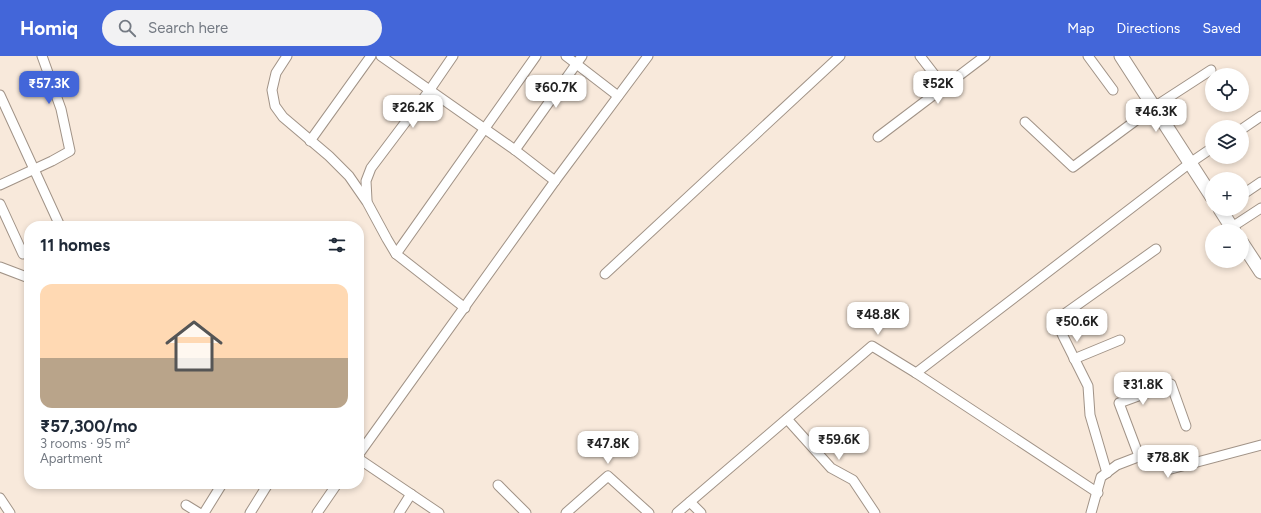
<!DOCTYPE html>
<meta charset="utf-8">
<style>
body{margin:0;font-family:Figtree,sans-serif;background:#f2f2f3;color:#1f2937;height:100vh;display:flex;flex-direction:column;font-size:15px;white-space:nowrap}
*{box-sizing:border-box;margin:0}
p{font-size:13px;color:#747a83}
.icon{flex:none;width:22px;height:22px;fill:none;stroke:currentColor;stroke-width:2;stroke-linecap:round;stroke-linejoin:round}
.map{position:relative;flex:1;overflow:hidden}
.details{position:absolute;left:24px;top:165px;width:340px;height:268px;display:flex;flex-direction:column;background:#fff;border-radius:16px;box-shadow:0 2px 6px #0003}
.details>*{flex:none}
.fabs{position:absolute;left:1205px;top:12px;display:grid;gap:8px}
.fabs a{display:grid;place-items:center;width:44px;height:44px;border-radius:50%;background:#fff;box-shadow:0 2px 6px #0003;font-size:20px}
.price{position:absolute;translate:-50% -34px;padding:0 9px;border-radius:8px;background:#fff;color:#222;font-size:13px;line-height:26px;filter:drop-shadow(0 1px 2px #0008)}
.price::after{content:'';position:absolute;left:50%;top:24px;width:12px;height:9px;margin-left:-6px;background:inherit;clip-path:polygon(0 0,100% 0,50% 100%)}
.price.current{background:#4366d9;color:#fff}
ul{padding:0;list-style:none}
li{display:grid;align-content:center;gap:8px;height:212px;padding:0 16px}
li span{display:grid;place-items:center;height:124px;border-radius:12px;color:#555}
li>.icon{margin-inline-start:auto}
span .icon{width:72px;height:72px;fill:#fffc;stroke-width:1}
li b{font-size:17px}
h2{display:flex;justify-content:space-between;align-items:center;height:48px;padding:0 16px;font-size:17px}
header{display:flex;align-items:center;gap:24px;box-sizing:border-box;height:56px;padding:0 20px;background:#4366d9;color:#fff}
header strong{font-size:19px}
nav{display:flex;gap:22px;margin-inline-start:auto;font-size:14px}
.search{width:280px;height:36px;background:#f2f2f3;display:flex;align-items:center;gap:10px;box-sizing:border-box;padding:0 14px;border-radius:22px;color:#747a83;font-size:15px}
.map>svg:first-child{display:block}
</style>
<header>
<strong>Homiq</strong>
<div class="search"><svg class="icon" aria-label="search" viewBox="0 0 24 24"><circle cx="10" cy="10" r="6"/><path d="M15 15l6 6"/></svg>Search here</div>
<nav><a>Map</a><a>Directions</a><a>Saved</a></nav>
</header>
<div class="map">
<svg width="1261" height="457" viewBox="0 0 1261 457">
<rect width="100%" height="100%" fill="#f8e9db"/>
<g fill="none" stroke-linecap="round" stroke-linejoin="round">
<g stroke="#a19387" stroke-width="11">
<g id="minor">
<polyline points="287,0 276,17 272,34 275,50 283,61 329,100 349,120 367,146 387,183 396,198 465,252"/>
<polyline points="381,0 515,94 555,125"/>
<polyline points="566,0 618,40"/>
<polyline points="920,0 944,31"/>
<polyline points="1088,0 1113,34"/>
<polyline points="0,39 60,170"/>
<polyline points="1025,66 1073,111 1154,51 1211,14"/>
<polyline points="1242,73 1261,60"/>
<polyline points="878,81 985,0"/>
<polyline points="310,85 371,0"/>
<polyline points="515,94 582,0"/>
<polyline points="0,129 52,105 70,95 61,53 42,0"/>
<polyline points="1242,139 1261,126"/>
<polyline points="367,144 366,125 371,112 429,35 453,0"/>
<polyline points="0,148 23,198"/>
<polyline points="1232,171 1261,152"/>
<polyline points="396,198 536,0"/>
<polyline points="0,211 29,222"/>
<polyline points="605,218 840,0"/>
<polyline points="1074,303 1120,284"/>
<polyline points="916,317 1190,107 1212,92"/>
<polyline points="787,363 831,412 853,424 875,457"/>
<polyline points="359,398 555,125 648,0"/>
<polyline points="1139,400 1119,347 1171,328 1186,370"/>
<polyline points="359,403 439,457"/>
<polyline points="1107,417 1090,359 1088,330 1063,280 1056,264 1156,193"/>
<polyline points="498,429 526,457"/>
<polyline points="0,442 10,457"/>
<polyline points="690,446 701,457"/>
<polyline points="186,449 199,457"/>
<polyline points="204,457 222,428"/>
<polyline points="250,457 268,428"/>
<polyline points="317,457 337,428"/>
<polyline points="399,457 411,438"/>
<polyline points="566,457 608,420 649,457"/>
<polyline points="677,457 872,290 916,317 1098,437"/>
<polyline points="1091,457 1101,421 1117,409 1143,399 1171,413 1261,389"/>
</g>
</g>
<g stroke="#a19387" stroke-width="15">
<g id="secondary">
<polyline points="1121,0 1212,141"/>
<polyline points="1220,153 1234,175"/>
<polyline points="1242,187 1261,216"/>
</g>
</g>
<use href="#minor" stroke="#fff" stroke-width="9"/>
<use href="#secondary" stroke="#fff" stroke-width="13"/>
</g>
</svg>
<div class="fabs">
<a><svg class="icon" aria-label="locate" viewBox="0 0 24 24"><circle cx="12" cy="12" r="6"/><path d="M12 2v4M12 18v4M2 12h4M18 12h4"/></svg></a>
<a><svg class="icon" aria-label="layers" viewBox="0 0 24 24"><path d="M12 4l9 5-9 5-9-5zM3 14l9 5 9-5"/></svg></a>
<a>+</a>
<a>−</a>
</div>
<b class="price current" style="left:49px;top:49px">₹57.3K</b>
<b class="price" style="left:938px;top:49px">₹52K</b>
<b class="price" style="left:556px;top:53px">₹60.7K</b>
<b class="price" style="left:413px;top:73px">₹26.2K</b>
<b class="price" style="left:1156px;top:77px">₹46.3K</b>
<b class="price" style="left:878px;top:280px">₹48.8K</b>
<b class="price" style="left:1077px;top:287px">₹50.6K</b>
<b class="price" style="left:1143px;top:350px">₹31.8K</b>
<b class="price" style="left:839px;top:405px">₹59.6K</b>
<b class="price" style="left:608px;top:409px">₹47.8K</b>
<b class="price" style="left:1168px;top:423px">₹78.8K</b>
<section class="details">
<h2>11 homes<svg class="icon" aria-label="filters" viewBox="0 0 24 24"><path d="M4 7h16M4 17h16"/><circle cx="9" cy="7" r="2"/><circle cx="15" cy="17" r="2"/></svg></h2>
<ul>
<li><span style="background:linear-gradient(#ffd9b3 60%,#b9a48a 0)"><svg class="icon" aria-label="home" viewBox="0 0 24 24"><path d="M3 11l9-7 9 7M6 9v11h12V9"/></svg></span><div><b>₹57,300/mo</b><p>3 rooms · 95 m²</p><p>Apartment</p></div></li>
</ul>
</section>
</div>
